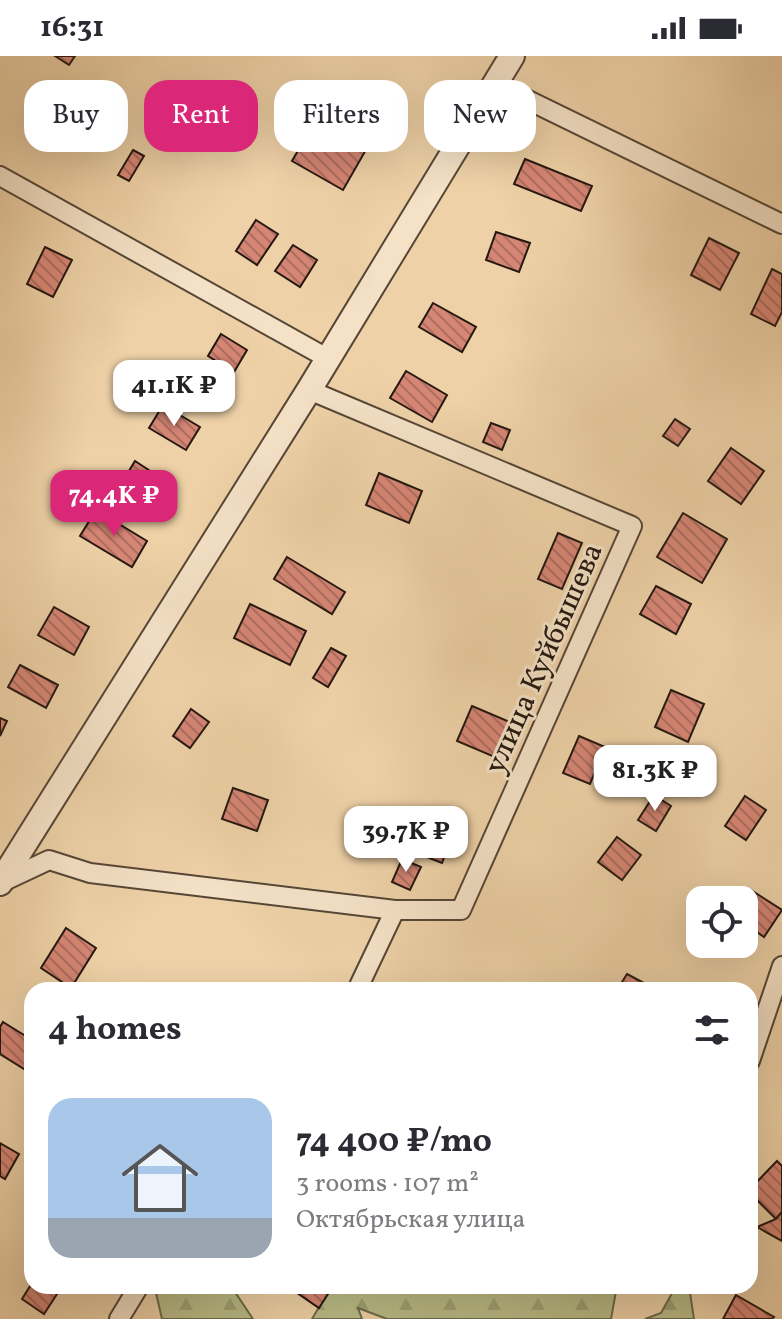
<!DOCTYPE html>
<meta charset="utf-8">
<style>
body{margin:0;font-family:Vollkorn,serif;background:#f7f7f7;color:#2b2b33;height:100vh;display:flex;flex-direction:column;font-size:30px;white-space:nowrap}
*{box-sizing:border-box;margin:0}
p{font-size:26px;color:#7c7c81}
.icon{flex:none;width:44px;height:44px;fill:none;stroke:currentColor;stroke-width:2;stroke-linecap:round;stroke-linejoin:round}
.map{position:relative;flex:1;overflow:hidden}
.panel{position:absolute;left:24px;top:926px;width:734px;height:312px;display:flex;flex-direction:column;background:#fff;border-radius:24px;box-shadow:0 8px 32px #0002}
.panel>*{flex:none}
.banner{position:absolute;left:24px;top:24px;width:734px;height:72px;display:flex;gap:16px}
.fabs{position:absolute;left:686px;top:830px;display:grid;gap:16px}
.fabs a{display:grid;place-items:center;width:72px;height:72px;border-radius:16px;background:#fff;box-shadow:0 8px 32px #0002;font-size:40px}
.price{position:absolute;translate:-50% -68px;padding:0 18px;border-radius:16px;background:#fff;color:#222;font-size:26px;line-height:52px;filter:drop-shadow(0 2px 4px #0008)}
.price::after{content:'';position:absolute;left:50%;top:48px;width:24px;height:18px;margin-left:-12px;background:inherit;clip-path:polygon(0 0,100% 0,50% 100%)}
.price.current{background:#db2777;color:#fff}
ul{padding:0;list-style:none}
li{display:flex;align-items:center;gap:24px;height:200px;padding:0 24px}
li span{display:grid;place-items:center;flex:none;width:224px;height:160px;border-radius:24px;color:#555}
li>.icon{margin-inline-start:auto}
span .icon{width:96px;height:96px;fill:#fffc;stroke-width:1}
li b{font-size:34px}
h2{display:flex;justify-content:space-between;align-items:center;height:96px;padding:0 24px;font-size:34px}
.tag{padding:0 28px;border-radius:24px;background:#fff;box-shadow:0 8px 32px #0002;font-size:28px;line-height:72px}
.tag.current{background:#db2777;color:#fff}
.status{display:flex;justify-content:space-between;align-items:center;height:56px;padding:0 40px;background:#fff;direction:ltr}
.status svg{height:22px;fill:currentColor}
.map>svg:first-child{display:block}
</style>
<div class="status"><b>16:31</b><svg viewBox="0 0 49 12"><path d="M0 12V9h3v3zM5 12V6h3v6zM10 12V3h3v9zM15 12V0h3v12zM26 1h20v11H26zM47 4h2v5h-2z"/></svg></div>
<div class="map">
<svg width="782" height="1263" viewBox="0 0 782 1263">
<defs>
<pattern id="forest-firs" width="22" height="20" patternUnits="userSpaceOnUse" patternTransform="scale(2)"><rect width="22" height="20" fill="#b9bc87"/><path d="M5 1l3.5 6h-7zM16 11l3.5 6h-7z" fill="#9fa174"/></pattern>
<pattern id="building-back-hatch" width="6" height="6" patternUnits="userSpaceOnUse" patternTransform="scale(2)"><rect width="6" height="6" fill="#d68675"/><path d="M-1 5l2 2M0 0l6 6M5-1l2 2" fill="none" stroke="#ad6d5f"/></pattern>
</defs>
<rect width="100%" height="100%" fill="#eed1a7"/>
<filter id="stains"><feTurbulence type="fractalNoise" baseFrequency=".0025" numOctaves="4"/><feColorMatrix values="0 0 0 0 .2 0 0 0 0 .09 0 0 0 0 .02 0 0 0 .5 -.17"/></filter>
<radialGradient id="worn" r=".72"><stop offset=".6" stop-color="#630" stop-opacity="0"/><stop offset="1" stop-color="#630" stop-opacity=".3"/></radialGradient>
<g fill="url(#forest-firs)" stroke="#6e6a4c" stroke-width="2">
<polygon points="163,1230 224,1230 235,1236 253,1263 162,1263 156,1237"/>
<polygon points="331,1230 617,1230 611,1263 387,1263 358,1252 362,1263 312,1263"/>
<polygon points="676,1230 689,1230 694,1263 645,1263 661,1257"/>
</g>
<g fill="url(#building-back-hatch)" stroke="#241810" stroke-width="2">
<polygon points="55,0 75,0 69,9"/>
<polygon points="324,50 375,78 343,134 292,105"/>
<polygon points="133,94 144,100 129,125 118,119"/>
<polygon points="525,103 592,130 581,155 514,128"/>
<polygon points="256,164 278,178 257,209 236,195"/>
<polygon points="496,176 530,187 519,216 486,204"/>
<polygon points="709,182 739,197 720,234 691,219"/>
<polygon points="293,189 317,204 300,231 275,215"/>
<polygon points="45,191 72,204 53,241 27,228"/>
<polygon points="772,213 782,218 782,256 775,270 751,258"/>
<polygon points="433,247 476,271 462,296 419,271"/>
<polygon points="221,278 247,294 234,316 208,300"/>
<polygon points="406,315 447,339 432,366 390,342"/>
<polygon points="163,349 200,371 186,394 149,372"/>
<polygon points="675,363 690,373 678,390 663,380"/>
<polygon points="491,367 510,374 502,394 483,386"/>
<polygon points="731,392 764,415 741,448 708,425"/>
<polygon points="135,405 161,422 150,441 123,425"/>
<polygon points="379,417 422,435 409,467 366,449"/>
<polygon points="96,454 147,485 132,511 80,480"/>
<polygon points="683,457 727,483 702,527 657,501"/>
<polygon points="558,477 582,487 562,533 538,523"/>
<polygon points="287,501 345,536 332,558 274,523"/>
<polygon points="656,530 691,548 676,578 640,558"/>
<polygon points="250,548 306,575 290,609 234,582"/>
<polygon points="54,551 89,571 74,599 38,579"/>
<polygon points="331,592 346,600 328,631 313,622"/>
<polygon points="20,609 58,629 46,652 8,631"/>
<polygon points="671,634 704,648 688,686 655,671"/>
<polygon points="472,650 512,667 497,702 457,685"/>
<polygon points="191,653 209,666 190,692 173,680"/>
<polygon points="0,662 7,665 0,680"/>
<polygon points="579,680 605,691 590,728 563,717"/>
<polygon points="682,707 700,719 687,736 670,724"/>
<polygon points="233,732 268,744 257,775 222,763"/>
<polygon points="654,739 671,750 656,775 638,764"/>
<polygon points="745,740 766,754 746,784 725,770"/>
<polygon points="418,762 454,776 442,807 406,793"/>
<polygon points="617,781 641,799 622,824 598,806"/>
<polygon points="402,803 421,811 410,834 392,826"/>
<polygon points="751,834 782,854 764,881 744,867 744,845"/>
<polygon points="66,872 96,892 71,932 41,912"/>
<polygon points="627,918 657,934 617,934"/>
<polygon points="3,966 32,984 32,1018 0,998 0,971"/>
<polygon points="0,1087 19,1098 5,1123 0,1120"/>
<polygon points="777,1105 782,1110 782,1156 776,1163 750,1137 750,1133"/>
<polygon points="782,1156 782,1185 757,1171 776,1163"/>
<polygon points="32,1227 32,1230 45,1230 57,1238 44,1258 22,1243"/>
<polygon points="287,1230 333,1230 319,1252"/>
<polygon points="736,1239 774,1261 772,1263 723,1263"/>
</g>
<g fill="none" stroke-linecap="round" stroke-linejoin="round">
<g stroke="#564636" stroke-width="22">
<g id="minor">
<polyline points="495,28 782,168"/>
<polyline points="0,120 327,302"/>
<polyline points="0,827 49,804 90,817 395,854 461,854 632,470 309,334"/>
<polyline points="357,934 395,854"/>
<polyline points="750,1005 782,910"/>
<polyline points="119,1263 139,1230"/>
</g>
</g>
<g stroke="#564636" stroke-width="28">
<polyline id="tertiary" points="0,827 309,334 512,0"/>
</g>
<use href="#minor" stroke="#f4e1c6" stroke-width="18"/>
<use href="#tertiary" stroke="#f4e1c6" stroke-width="24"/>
</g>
<g text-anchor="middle" stroke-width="6" stroke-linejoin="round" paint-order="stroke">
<g font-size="30" fill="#241810" stroke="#f4e1c6">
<text transform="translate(543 602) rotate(-66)" y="10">улица Куйбышева</text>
</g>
</g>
<rect width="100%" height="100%" filter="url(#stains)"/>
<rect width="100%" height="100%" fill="url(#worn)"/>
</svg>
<div class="fabs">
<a><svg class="icon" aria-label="locate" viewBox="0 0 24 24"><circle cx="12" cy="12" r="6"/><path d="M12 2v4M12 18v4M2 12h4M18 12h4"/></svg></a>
</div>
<b class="price" style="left:174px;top:372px">41.1K ₽</b>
<b class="price current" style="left:114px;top:482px">74.4K ₽</b>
<b class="price" style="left:655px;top:757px">81.3K ₽</b>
<b class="price" style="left:406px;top:818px">39.7K ₽</b>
<div class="banner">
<a class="tag">Buy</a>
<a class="tag current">Rent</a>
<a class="tag">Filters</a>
<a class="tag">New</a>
</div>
<section class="panel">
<h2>4 homes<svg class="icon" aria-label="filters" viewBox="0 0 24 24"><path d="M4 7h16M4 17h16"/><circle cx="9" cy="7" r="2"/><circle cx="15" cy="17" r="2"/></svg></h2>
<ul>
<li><span style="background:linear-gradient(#a9c7e8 75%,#9aa5b1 0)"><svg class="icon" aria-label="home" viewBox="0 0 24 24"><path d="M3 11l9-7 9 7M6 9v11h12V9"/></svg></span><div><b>74 400 ₽/mo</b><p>3 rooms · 107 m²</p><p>Октябрьская улица</p></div></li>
</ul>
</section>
</div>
